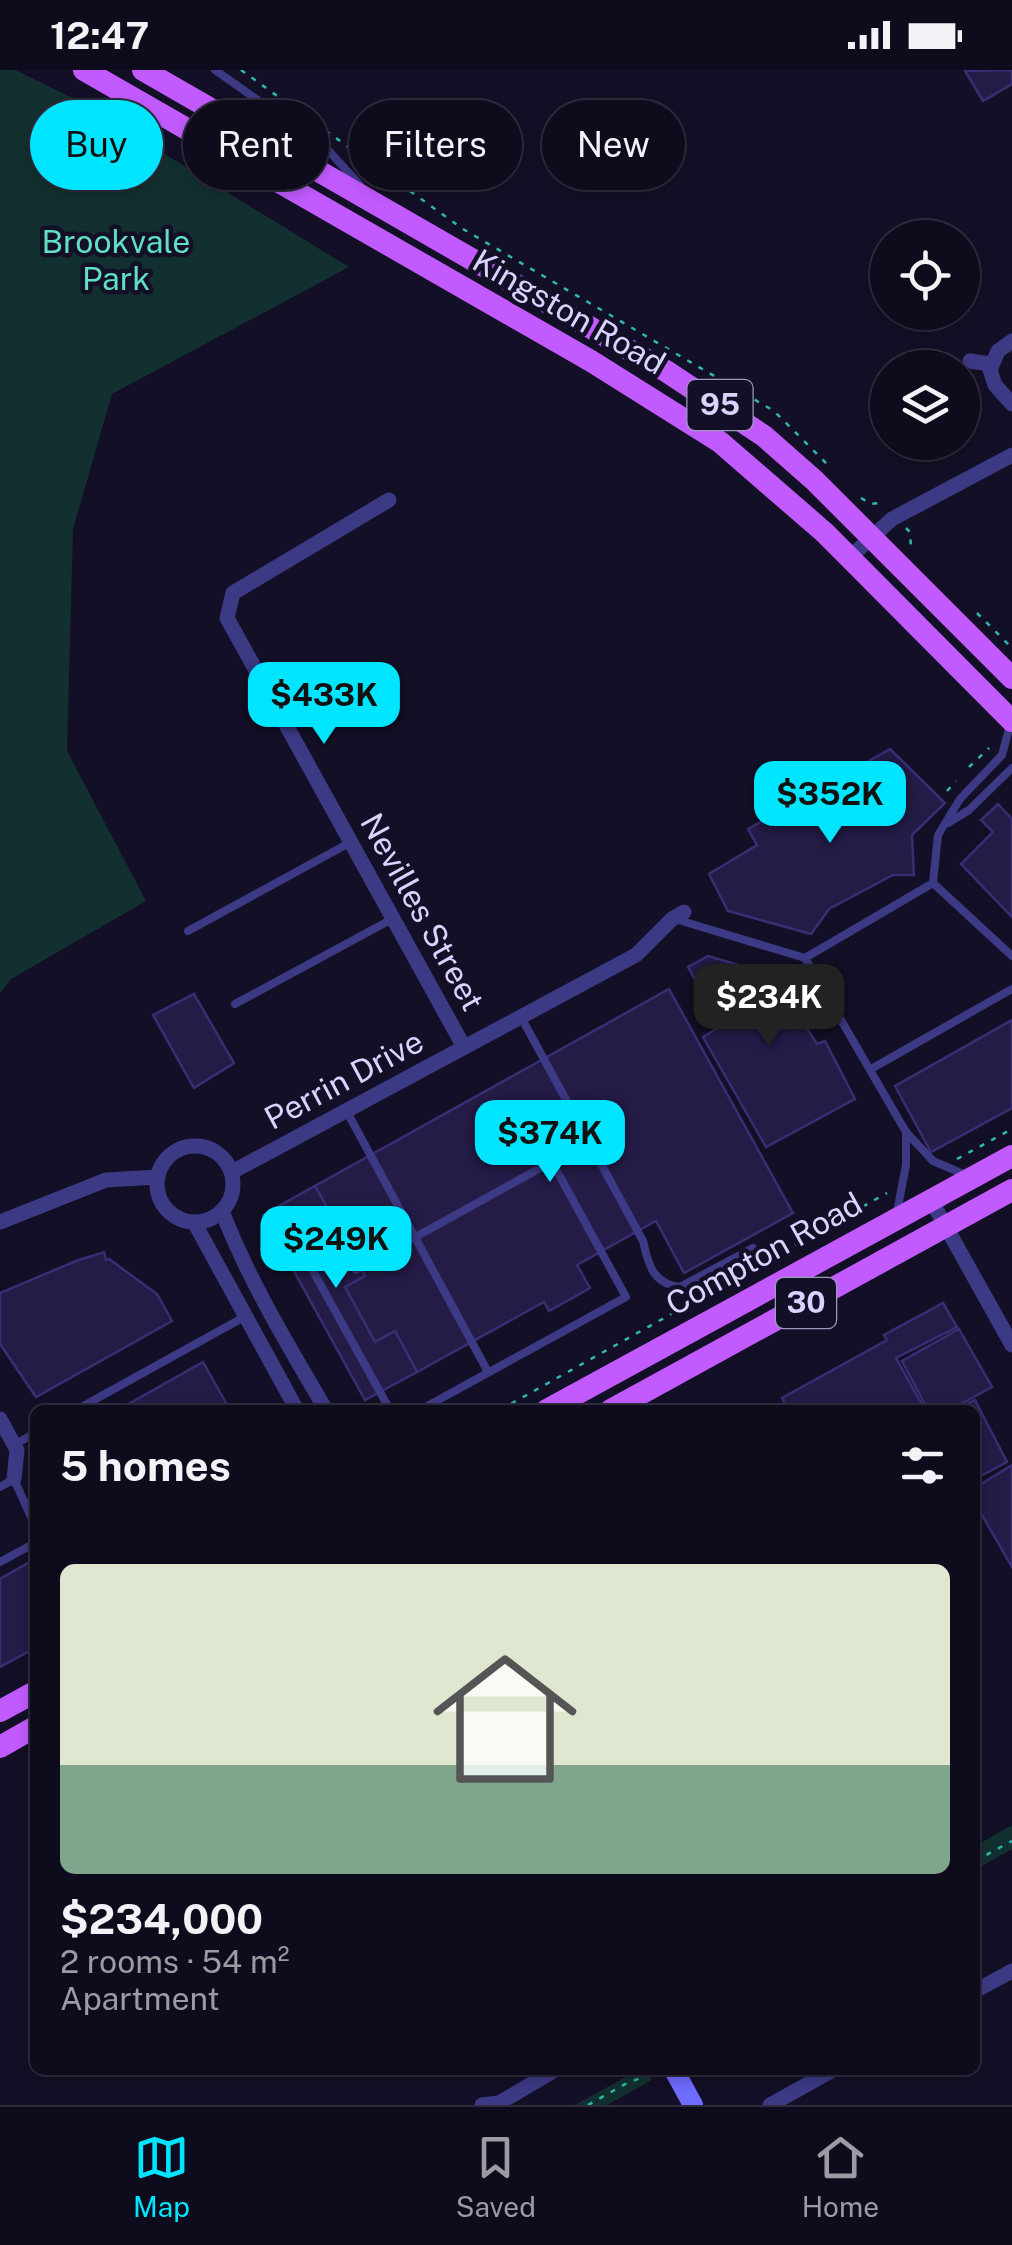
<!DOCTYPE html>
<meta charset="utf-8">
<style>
body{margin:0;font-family:"Public Sans",sans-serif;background:#171425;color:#f1f3f6;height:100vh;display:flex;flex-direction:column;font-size:38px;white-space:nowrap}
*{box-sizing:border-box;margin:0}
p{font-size:32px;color:#9b9ba3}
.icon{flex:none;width:55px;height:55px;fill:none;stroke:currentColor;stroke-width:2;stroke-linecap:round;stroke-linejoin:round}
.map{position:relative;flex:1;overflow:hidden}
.details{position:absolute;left:30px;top:1335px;width:950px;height:670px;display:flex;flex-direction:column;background:#0e0b1c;border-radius:15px;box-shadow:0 5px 15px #0003,0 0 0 2px #2e2b3b}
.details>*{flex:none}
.banner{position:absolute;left:30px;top:30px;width:952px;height:90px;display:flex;gap:20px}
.controls{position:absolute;left:870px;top:150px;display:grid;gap:20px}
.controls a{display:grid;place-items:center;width:110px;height:110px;border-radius:50%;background:#0e0b1c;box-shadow:0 5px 15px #0003,0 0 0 2px #2e2b3b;font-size:50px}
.price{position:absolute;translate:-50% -85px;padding:0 22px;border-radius:20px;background:#00e5ff;color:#111;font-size:32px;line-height:65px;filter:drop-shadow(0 2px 5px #0008)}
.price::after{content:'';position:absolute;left:50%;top:60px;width:30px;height:22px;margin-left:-15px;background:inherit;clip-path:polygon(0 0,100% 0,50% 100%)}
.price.current{background:#222;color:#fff}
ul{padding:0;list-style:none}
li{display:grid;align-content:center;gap:20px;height:530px;padding:0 30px}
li+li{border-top:2px solid #2e2b3b}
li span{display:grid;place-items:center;height:310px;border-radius:15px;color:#555}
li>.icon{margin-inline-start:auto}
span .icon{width:180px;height:180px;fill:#fffc;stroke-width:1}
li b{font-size:42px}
h2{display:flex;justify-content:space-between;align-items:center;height:120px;padding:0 30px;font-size:42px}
.chip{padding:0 35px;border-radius:45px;background:#0e0b1c;box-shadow:0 5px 15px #0003,0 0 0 2px #2e2b3b;font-size:35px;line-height:90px}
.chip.current{background:#00e5ff;color:#111}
.status{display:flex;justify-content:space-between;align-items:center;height:70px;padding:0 50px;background:#0e0b1c;direction:ltr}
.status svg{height:28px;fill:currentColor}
.tab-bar{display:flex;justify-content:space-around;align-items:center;height:140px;border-top:2px solid #2e2b3b;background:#0e0b1c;font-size:28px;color:#9b9ba3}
.tab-bar a{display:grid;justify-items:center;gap:5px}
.tab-bar .current{color:#00e5ff}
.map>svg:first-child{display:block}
</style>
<div class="status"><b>12:47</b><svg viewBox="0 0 49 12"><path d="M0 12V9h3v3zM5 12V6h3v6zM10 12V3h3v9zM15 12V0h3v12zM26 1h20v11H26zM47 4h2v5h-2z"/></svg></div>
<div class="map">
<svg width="1012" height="2035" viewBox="0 0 1012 2035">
<rect width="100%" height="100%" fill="#130f26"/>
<g fill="#12302f">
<polygon points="0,0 15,0 77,30 349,197 112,324 73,459 67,681 146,831 11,909 0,923"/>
<polygon points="1012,1755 1012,1779 975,1800 975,1776"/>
<polygon points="638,2000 646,2000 652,2010 607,2035 575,2035"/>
</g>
<g fill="#241b47" stroke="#3b2d73" stroke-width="2.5">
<polygon points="1012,0 1012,14 983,31 965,1"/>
<polygon points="890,679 945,733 912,765 914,805 893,805 829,839 811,864 728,841 709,804 757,775 748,759"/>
<polygon points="998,734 1012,749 1012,847 961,794 993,762 981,750"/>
<polygon points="708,886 796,912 804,954 817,974 825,971 855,1029 766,1077 703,967 721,956 688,897"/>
<polygon points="669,919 793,1143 684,1203 656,1151 577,1195 590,1218 549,1241 544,1232 417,1302 395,1261 375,1272 345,1217 365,1206 315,1116"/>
<polygon points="194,924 234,993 194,1018 153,945"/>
<polygon points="1012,950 1012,1038 931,1082 895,1016"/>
<polygon points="315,1116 365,1206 345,1217 375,1272 395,1261 417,1302 365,1330 263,1145"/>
<polygon points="104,1182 106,1190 109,1189 157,1224 172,1251 36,1327 0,1274 0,1223 76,1191"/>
<polygon points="943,1233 957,1257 896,1288 925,1340 788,1340 782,1328 887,1270 884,1265"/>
<polygon points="959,1259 992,1317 950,1340 928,1340 902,1291"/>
<polygon points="203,1292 230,1340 118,1340"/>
<polygon points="975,1330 1007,1392 975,1409 975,1340 956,1340"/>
<polygon points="1012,1395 1012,1497 975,1433 975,1418"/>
<polygon points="35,1489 35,1578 0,1597 0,1509"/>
</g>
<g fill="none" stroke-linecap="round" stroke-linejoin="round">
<g stroke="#2fb8b0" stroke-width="2.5" stroke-dasharray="5 8" stroke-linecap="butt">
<polyline points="241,0 463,159 774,341 827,394"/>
<polyline points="861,428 871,434 880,433"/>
<polyline points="906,458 910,462 911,478"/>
<polyline points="977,543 1012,578"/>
<polyline points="969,697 989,678"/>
<polyline points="947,721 956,711"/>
<polyline points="957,1089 1012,1059"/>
<polyline points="500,1340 887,1123"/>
<polyline points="975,1791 1012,1771"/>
<polyline points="588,2035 627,2013 655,2003"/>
</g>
<g stroke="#3d3a85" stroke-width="8">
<polyline points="215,0 327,79 360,115"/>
<polyline points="1010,655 1002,685 960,729 938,765 933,813 1012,886"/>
<polyline points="948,753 969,740 1012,698"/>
<polyline points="933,813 805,888 906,1062 933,1091 968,1106"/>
<polyline points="675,849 805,888"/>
<polyline points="188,861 351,772"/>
<polyline points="235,934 394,848"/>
<path d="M521 947 643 1171C648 1194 653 1214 680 1217L753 1178"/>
<polyline points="871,999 1012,919"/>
<polyline points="346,1040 488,1302"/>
<polyline points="897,1142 906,1095 906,1062"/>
<polyline points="288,1156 390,1340"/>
<polyline points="356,1200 589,1071"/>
<polyline points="76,1340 246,1246"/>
<polyline points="420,1340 626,1227 552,1092"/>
<polyline points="14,1375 35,1363"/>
<polyline points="0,1417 14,1409 35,1456"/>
<polyline points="0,1492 35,1473"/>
</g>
<g stroke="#3d3a85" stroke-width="15">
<polyline points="1012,271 998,281 990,300 995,315 1012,334"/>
<polyline points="970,291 990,294"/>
<polyline points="389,430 233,523 227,548 464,977"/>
<polyline points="850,487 892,449 1012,385"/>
<circle cx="195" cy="1114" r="38"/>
<polyline points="232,1102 636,885 672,849 684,842"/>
<polyline points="931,1130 1012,1275"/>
<path d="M222 1141C249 1211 288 1275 326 1340"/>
<polyline points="0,1152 106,1110 158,1107"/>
<polyline points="194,1152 297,1340"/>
<polyline points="0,1349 17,1380 14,1409"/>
<polyline points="975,1921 1012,1901"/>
<polyline points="482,2035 499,2033 555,2000"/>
<polyline points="770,2035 833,2000"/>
</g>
<polyline stroke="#6f6bff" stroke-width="20" points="674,2000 693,2035"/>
<g stroke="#c25bff" stroke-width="22">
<polyline points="84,0 591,291 720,372 825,463 1012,651"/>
<polyline points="143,0 666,301 764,366 814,410 1012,608"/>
<polyline points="547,1340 1012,1086"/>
<polyline points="611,1340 1012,1120"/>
<polyline points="0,1641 35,1622"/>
<polyline points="0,1677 35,1657"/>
</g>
</g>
<g text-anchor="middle" stroke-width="9" stroke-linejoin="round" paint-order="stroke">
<g fill="#130f26" stroke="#9e99be" stroke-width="2.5">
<rect x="687.5" y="310" width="65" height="50" rx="8"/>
<rect x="776" y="1208" width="60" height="50" rx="8"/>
</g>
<g font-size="30" font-weight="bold" fill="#d9d4ff">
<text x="720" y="345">95</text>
<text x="806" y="1243">30</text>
</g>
<g font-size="32" fill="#5fe0c0" stroke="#130f26">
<text x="116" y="183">Brookvale<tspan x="116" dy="37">Park</tspan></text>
</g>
<g font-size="32" fill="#d9d4ff" stroke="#130f26">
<text transform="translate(569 242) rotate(30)" y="11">Kingston Road</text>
<text transform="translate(422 842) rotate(61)" y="11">Nevilles Street</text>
<text transform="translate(344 1010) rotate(-28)" y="11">Perrin Drive</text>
<text transform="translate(764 1184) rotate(-29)" y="11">Compton Road</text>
</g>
</g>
</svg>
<div class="controls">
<a><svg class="icon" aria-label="locate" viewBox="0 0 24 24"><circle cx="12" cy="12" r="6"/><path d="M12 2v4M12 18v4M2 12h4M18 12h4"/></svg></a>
<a><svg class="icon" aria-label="layers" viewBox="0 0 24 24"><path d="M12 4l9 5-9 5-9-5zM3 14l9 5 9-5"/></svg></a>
</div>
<b class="price" style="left:324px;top:677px">$433K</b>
<b class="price" style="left:830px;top:776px">$352K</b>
<b class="price current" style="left:769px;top:979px">$234K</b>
<b class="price" style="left:550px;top:1115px">$374K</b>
<b class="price" style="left:336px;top:1221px">$249K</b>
<div class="banner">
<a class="chip current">Buy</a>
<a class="chip">Rent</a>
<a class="chip">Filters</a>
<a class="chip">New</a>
</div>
<section class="details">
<h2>5 homes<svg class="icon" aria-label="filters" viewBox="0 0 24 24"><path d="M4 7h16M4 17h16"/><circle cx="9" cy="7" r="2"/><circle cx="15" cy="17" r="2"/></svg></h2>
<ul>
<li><span style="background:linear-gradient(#dfe7d0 65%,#7fa58c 0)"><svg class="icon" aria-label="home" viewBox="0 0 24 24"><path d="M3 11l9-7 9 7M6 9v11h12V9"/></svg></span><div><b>$234,000</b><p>2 rooms · 54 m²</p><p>Apartment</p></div></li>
</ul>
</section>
</div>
<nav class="tab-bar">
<a class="current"><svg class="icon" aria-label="map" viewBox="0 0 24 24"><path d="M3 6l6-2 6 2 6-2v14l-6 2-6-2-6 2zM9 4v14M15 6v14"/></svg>Map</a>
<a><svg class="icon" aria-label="saved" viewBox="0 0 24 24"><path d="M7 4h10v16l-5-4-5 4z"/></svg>Saved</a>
<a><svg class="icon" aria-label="home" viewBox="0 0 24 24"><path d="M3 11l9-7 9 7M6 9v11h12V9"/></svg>Home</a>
</nav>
